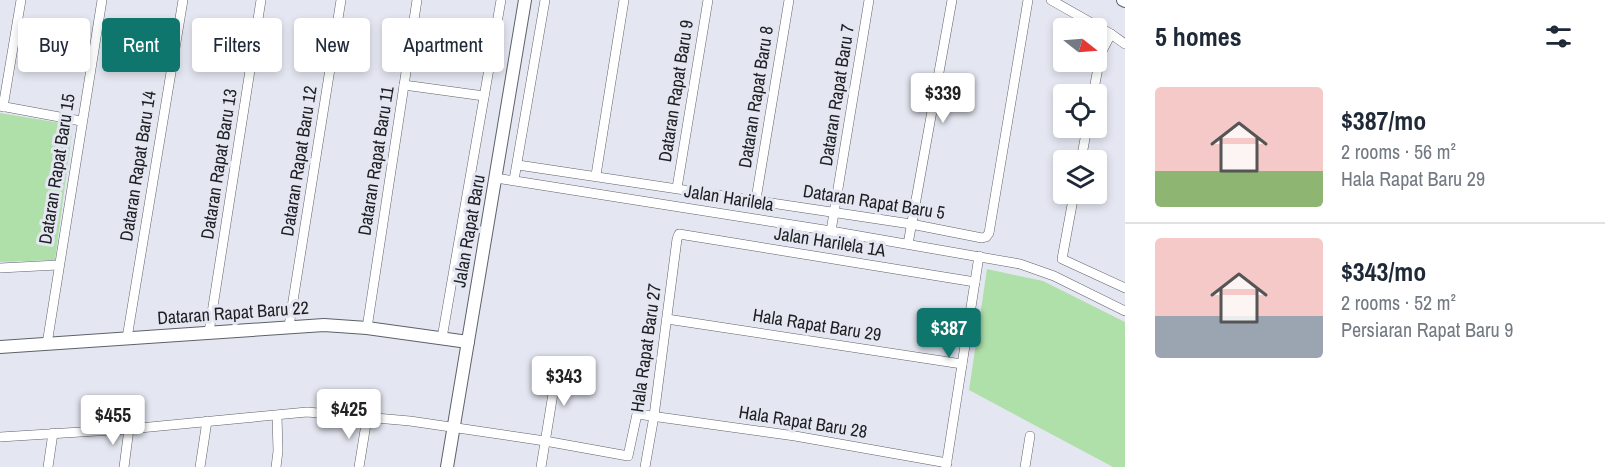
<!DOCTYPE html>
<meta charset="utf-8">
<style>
body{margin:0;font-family:"Archivo Narrow",sans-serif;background:#f6f6f7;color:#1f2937;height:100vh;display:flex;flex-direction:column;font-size:22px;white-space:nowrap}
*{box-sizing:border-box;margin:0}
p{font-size:20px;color:#747a83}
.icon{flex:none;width:33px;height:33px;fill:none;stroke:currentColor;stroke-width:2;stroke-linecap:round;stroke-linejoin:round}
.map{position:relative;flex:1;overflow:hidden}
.drawer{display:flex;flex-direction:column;background:#fff;width:480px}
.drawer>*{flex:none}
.top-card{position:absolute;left:18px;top:18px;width:570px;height:54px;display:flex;gap:12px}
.needle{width:39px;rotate:107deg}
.fabs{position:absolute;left:1053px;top:18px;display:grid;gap:12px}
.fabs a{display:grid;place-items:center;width:54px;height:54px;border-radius:6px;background:#fff;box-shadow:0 3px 9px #0003;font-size:30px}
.price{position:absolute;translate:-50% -51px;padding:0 14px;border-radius:6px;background:#fff;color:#222;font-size:20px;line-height:39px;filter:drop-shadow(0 2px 3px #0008)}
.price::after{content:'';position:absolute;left:50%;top:36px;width:18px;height:14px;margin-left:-9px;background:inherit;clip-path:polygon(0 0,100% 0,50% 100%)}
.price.selected{background:#0f766e;color:#fff}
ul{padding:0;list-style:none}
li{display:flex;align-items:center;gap:18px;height:150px;padding:0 30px}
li+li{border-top:2px solid #e0e1e3}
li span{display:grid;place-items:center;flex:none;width:168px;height:120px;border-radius:6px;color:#555}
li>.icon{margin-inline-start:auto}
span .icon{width:72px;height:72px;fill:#fffc;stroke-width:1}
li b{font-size:26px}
h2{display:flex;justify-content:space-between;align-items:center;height:72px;padding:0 30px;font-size:26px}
.pill{padding:0 21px;border-radius:6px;background:#fff;box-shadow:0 3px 9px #0003;font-size:21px;line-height:54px}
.pill.selected{background:#0f766e;color:#fff}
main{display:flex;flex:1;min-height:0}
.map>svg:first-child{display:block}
</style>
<main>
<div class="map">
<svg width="1125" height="467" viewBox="0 0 1125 467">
<rect width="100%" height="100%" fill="#e4e7f1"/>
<g fill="#b0e0a9">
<polygon points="0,113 73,125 55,260 0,262"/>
<polygon points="987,269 1043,281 1125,322 1125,467 1113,467 969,390"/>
</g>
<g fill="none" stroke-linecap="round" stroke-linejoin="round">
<g stroke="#5e6169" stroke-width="10">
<g id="minor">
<polyline points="1051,0 1111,34 1125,44"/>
<polyline points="404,85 484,96"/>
<polyline points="1093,94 1101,53 1111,34"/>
<polyline points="0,106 81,121"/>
<polyline points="3,107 21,0"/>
<polyline points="1081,160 1087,128"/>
<polyline points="518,165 911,224 982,238 986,237 989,233 1028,0"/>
<polyline points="596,175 624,0"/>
<polyline points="496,178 831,231 1020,264 1054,276 1125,311"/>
<polyline points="514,180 545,0"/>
<polyline points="677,188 708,0"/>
<polyline points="1074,194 1062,259 1125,288"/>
<polyline points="756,199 789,0"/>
<polyline points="831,231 869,0"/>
<polyline points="908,244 952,0"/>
<polyline points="0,268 58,265"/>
<polyline points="667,319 962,364"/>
<polyline points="289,326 341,0"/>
<polyline points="367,328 417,0"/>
<polyline points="209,332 261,0"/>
<polyline points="127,338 183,0"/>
<polyline points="442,338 501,0"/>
<polyline points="47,344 102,0"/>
<polyline points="0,437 129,429 307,412 410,421 545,441 628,456 637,414 795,436 947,463"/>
<polyline points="48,467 53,433"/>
<polyline points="124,467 129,429"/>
<polyline points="200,467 207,421"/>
<polyline points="276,467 278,451 277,416"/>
<polyline points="359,467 367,418"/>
<polyline points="541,467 557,369"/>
<polyline points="645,467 654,416 677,239 679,234 975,282"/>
<polyline points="946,467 979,256"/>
<polyline points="1025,467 1030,436"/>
</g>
</g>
<g stroke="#5e6169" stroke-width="14">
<g id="tertiary">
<polyline points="1123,0 1125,1"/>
<polyline points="0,347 324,325 367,328 468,342"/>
<polyline points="447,467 525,0"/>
</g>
</g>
<use href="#minor" stroke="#fff" stroke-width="9"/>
<use href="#tertiary" stroke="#fff" stroke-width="12"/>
</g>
<g text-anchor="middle" stroke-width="6" stroke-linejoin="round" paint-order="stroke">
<g font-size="18" fill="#1e1f22" stroke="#e4e7f1">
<text transform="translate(676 91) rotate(-81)" y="6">Dataran Rapat Baru 9</text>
<text transform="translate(837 95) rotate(-81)" y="6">Dataran Rapat Baru 7</text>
<text transform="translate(756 97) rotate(-81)" y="6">Dataran Rapat Baru 8</text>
<text transform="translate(299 161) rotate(-81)" y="6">Dataran Rapat Baru 12</text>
<text transform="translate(376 161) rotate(-81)" y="6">Dataran Rapat Baru 11</text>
<text transform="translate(219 164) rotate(-81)" y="6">Dataran Rapat Baru 13</text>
<text transform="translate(138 166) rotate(-81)" y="6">Dataran Rapat Baru 14</text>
<text transform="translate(57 169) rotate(-81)" y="6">Dataran Rapat Baru 15</text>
<text transform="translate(729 198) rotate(9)" y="6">Jalan Harilela</text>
<text transform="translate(874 202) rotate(9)" y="6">Dataran Rapat Baru 5</text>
<text transform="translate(469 231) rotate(-80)" y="6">Jalan Rapat Baru</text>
<text transform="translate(830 242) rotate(9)" y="6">Jalan Harilela 1A</text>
<text transform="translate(233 313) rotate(-4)" y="6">Dataran Rapat Baru 22</text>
<text transform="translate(817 325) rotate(9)" y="6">Hala Rapat Baru 29</text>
<text transform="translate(646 348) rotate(-82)" y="6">Hala Rapat Baru 27</text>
<text transform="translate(803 422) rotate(9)" y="6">Hala Rapat Baru 28</text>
</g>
</g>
</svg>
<div class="fabs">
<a><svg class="needle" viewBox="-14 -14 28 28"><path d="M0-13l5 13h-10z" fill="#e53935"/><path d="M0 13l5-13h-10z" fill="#747a83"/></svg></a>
<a><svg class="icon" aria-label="locate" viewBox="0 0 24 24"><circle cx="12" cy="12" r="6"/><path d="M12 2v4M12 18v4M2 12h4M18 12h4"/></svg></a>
<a><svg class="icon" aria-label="layers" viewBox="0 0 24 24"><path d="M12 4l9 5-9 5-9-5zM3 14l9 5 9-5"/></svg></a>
</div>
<b class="price" style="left:943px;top:124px">$339</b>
<b class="price selected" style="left:949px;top:359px">$387</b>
<b class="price" style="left:564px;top:407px">$343</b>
<b class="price" style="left:349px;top:440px">$425</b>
<b class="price" style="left:113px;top:446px">$455</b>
<div class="top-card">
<a class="pill">Buy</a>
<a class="pill selected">Rent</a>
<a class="pill">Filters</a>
<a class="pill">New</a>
<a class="pill">Apartment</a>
</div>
</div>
<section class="drawer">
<h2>5 homes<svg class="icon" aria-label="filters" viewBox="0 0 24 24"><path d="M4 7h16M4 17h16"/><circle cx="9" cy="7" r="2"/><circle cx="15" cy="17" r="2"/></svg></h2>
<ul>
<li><span style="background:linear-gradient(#f6c9c9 70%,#8fb573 0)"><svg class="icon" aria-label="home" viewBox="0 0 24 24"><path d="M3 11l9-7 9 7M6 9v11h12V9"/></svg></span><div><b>$387/mo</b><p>2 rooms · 56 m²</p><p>Hala Rapat Baru 29</p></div></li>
<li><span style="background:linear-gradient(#f6c9c9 65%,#9aa5b1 0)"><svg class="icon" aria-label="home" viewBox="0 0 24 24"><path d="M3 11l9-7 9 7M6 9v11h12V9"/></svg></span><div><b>$343/mo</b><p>2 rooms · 52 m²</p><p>Persiaran Rapat Baru 9</p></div></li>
</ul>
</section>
</main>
